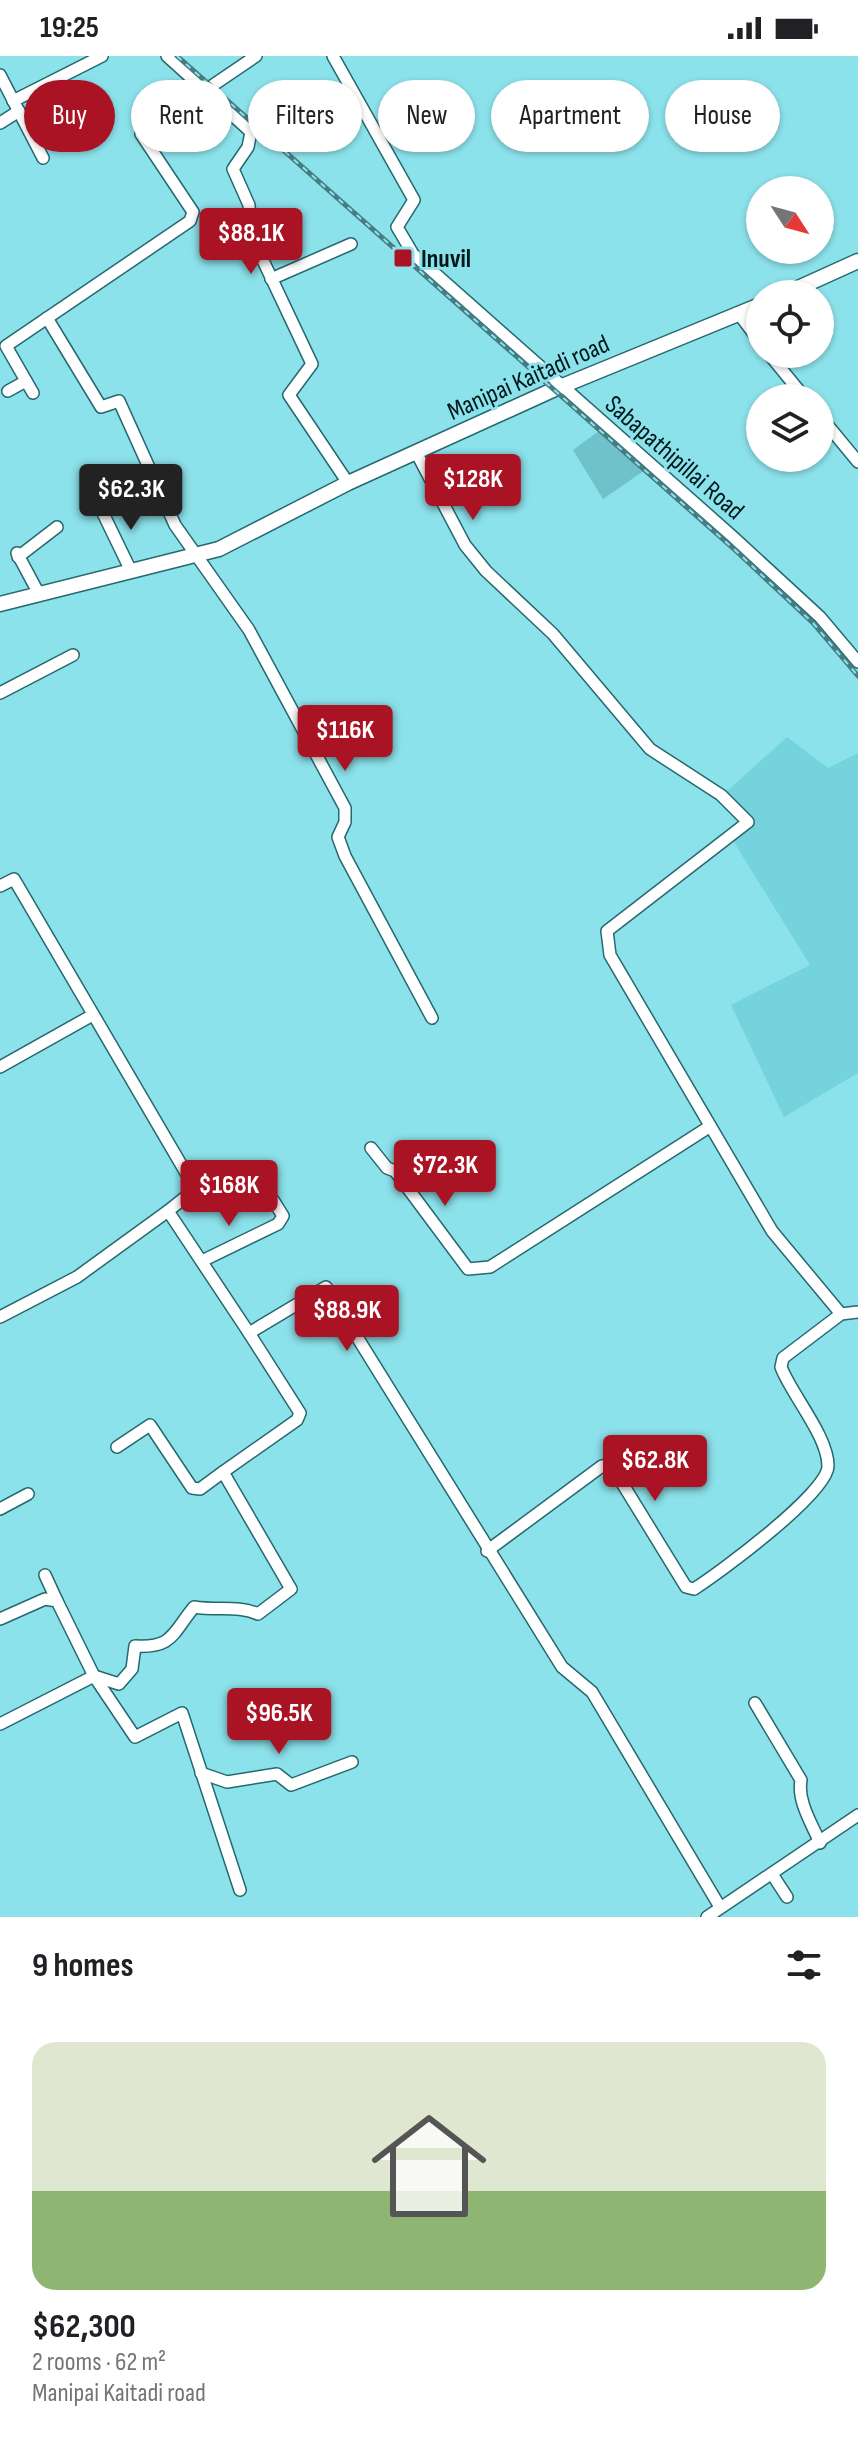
<!DOCTYPE html>
<meta charset="utf-8">
<style>
body{margin:0;font-family:"Sofia Sans Condensed",sans-serif;background:#f6f6f6;color:#202124;height:100vh;display:flex;flex-direction:column;font-size:30px;white-space:nowrap}
*{box-sizing:border-box;margin:0}
p{font-size:26px;color:#757577}
.icon{flex:none;width:44px;height:44px;fill:none;stroke:currentColor;stroke-width:2;stroke-linecap:round;stroke-linejoin:round}
.map{position:relative;height:1861px;overflow:hidden}
.sheet{display:flex;flex-direction:column;background:#fff;flex:1}
.sheet>*{flex:none}
.banner{position:absolute;left:24px;top:24px;width:810px;height:72px;display:flex;gap:16px}
.needle{width:52px;rotate:126deg}
.tools{position:absolute;left:746px;top:120px;display:grid;gap:16px}
.tools a{display:grid;place-items:center;width:88px;height:88px;border-radius:50%;background:#fff;box-shadow:0 2px 6px #0004;font-size:40px}
.price{position:absolute;translate:-50% -68px;padding:0 18px;border-radius:8px;background:#a91323;color:#fff;font-size:26px;line-height:52px;filter:drop-shadow(0 2px 4px #0008)}
.price::after{content:'';position:absolute;left:50%;top:48px;width:24px;height:18px;margin-left:-12px;background:inherit;clip-path:polygon(0 0,100% 0,50% 100%)}
.price.current{background:#222;color:#fff}
ul{padding:0;list-style:none}
li{display:grid;align-content:center;gap:16px;height:424px;padding:0 32px}
li span{display:grid;place-items:center;height:248px;border-radius:24px;color:#555}
li>.icon{margin-inline-start:auto}
span .icon{width:144px;height:144px;fill:#fffc;stroke-width:1}
li b{font-size:34px}
h2{display:flex;justify-content:space-between;align-items:center;height:96px;padding:0 32px;font-size:34px}
.chip{padding:0 28px;border-radius:36px;background:#fff;box-shadow:0 2px 6px #0004;font-size:28px;line-height:72px}
.chip.current{background:#a91323;color:#fff}
.status{display:flex;justify-content:space-between;align-items:center;height:56px;padding:0 40px;background:#fff;direction:ltr}
.status svg{height:22px;fill:currentColor}
.map>svg:first-child{display:block}
</style>
<div class="status"><b>19:25</b><svg viewBox="0 0 49 12"><path d="M0 12V9h3v3zM5 12V6h3v6zM10 12V3h3v9zM15 12V0h3v12zM26 1h20v11H26zM47 4h2v5h-2z"/></svg></div>
<div class="map">
<svg width="858" height="1861" viewBox="0 0 858 1861">
<rect width="100%" height="100%" fill="#8ce2eb"/>
<polygon fill="#74d3dd" points="787,681 828,712 858,697 858,1017 784,1061 731,949 810,909 732,783 752,767 725,737"/>
<polygon fill="#6fc2ca" points="603,372 648,412 603,443 573,394"/>
<g fill="none" stroke-linecap="round" stroke-linejoin="round">
<g stroke="#25686e" stroke-width="14">
<g id="minor">
<polyline points="167,0 251,76 248,91 233,113 249,149 251,179 312,308 289,339 348,427"/>
<polyline points="333,0 414,144 397,171 413,198 732,480 820,561 858,606"/>
<polyline points="0,19 43,102"/>
<polyline points="13,45 102,0"/>
<polyline points="0,67 19,55"/>
<polyline points="271,223 351,188"/>
<polyline points="739,258 760,286"/>
<polyline points="47,262 101,351 119,345 175,469 249,574 345,752 345,766 338,781 345,800 432,962"/>
<polyline points="769,298 805,342"/>
<polyline points="8,335 26,325"/>
<polyline points="33,337 6,290 190,165 193,156 141,78 256,0"/>
<polyline points="820,360 858,406"/>
<polyline points="416,396 465,489 486,515 553,578 650,693 721,739 748,766 607,875 610,899 772,1175 841,1258"/>
<polyline points="100,451 131,515"/>
<polyline points="17,497 39,538"/>
<polyline points="18,501 57,471"/>
<polyline points="0,637 73,599"/>
<polyline points="0,830 14,823 189,1122 188,1139 168,1155 249,1277 326,1231 562,1611 592,1636 720,1851"/>
<polyline points="0,1011 91,960"/>
<polyline points="371,1092 387,1112 395,1115 468,1213 490,1211 709,1071"/>
<polyline points="202,1205 278,1168 283,1160 273,1144"/>
<polyline points="0,1261 77,1221 168,1155"/>
<polyline points="223,1416 297,1364 300,1357 249,1277"/>
<polyline points="0,1453 28,1438"/>
<path d="M487 1495 602 1410 611 1409 686 1531 694 1533C719 1517 828 1437 828 1410 828 1380 791 1338 781 1311L783 1302 841 1258 858 1256"/>
<polyline points="45,1519 57,1545"/>
<polyline points="0,1563 45,1543 57,1545 94,1620 135,1681 182,1657 240,1834"/>
<path d="M755 1647 801 1724C797 1745 812 1768 820 1787"/>
<path d="M0 1668 94 1620 119 1628 132 1613 135 1590C173 1592 172 1578 194 1551 217 1555 238 1549 258 1558L291 1533 223 1416 200 1433 192 1432 150 1369 117 1391"/>
<polyline points="201,1717 227,1726 277,1718 291,1729 352,1706"/>
<polyline points="772,1818 787,1841"/>
<polyline points="707,1861 858,1759"/>
</g>
</g>
<g stroke="#25686e" stroke-width="17">
<g id="major">
<polyline points="785,238 858,205"/>
<polyline points="0,548 219,493 348,427 555,333 760,249"/>
</g>
</g>
<use href="#minor" stroke="#fff" stroke-width="11"/>
<use href="#major" stroke="#fff" stroke-width="14"/>
<g stroke="#467d83" stroke-width="5">
<polyline id="rail" points="177,0 735,494 813,567 858,620"/>
</g>
<use href="#rail" stroke="#8ce2eb" stroke-width="2" stroke-dasharray="6" stroke-linecap="butt"/>
</g>
<rect fill="#a91323" stroke="#8ce2eb" stroke-width="3" x="393" y="192" width="20" height="20" rx="4"/>
<g text-anchor="middle" stroke-width="6" stroke-linejoin="round" paint-order="stroke">
<g font-size="26" font-weight="bold" fill="#00181b" stroke="#8ce2eb" text-anchor="start">
<text x="421" y="211">Inuvil</text>
</g>
<g font-size="26" fill="#00181b" stroke="#8ce2eb">
<text transform="translate(528 321) rotate(-24)" y="9">Manipai Kaitadi road</text>
<text transform="translate(675 401) rotate(41)" y="9">Sabapathipillai Road</text>
</g>
</g>
</svg>
<div class="tools">
<a><svg class="needle" viewBox="-14 -14 28 28"><path d="M0-13l5 13h-10z" fill="#e53935"/><path d="M0 13l5-13h-10z" fill="#757577"/></svg></a>
<a><svg class="icon" aria-label="locate" viewBox="0 0 24 24"><circle cx="12" cy="12" r="6"/><path d="M12 2v4M12 18v4M2 12h4M18 12h4"/></svg></a>
<a><svg class="icon" aria-label="layers" viewBox="0 0 24 24"><path d="M12 4l9 5-9 5-9-5zM3 14l9 5 9-5"/></svg></a>
</div>
<b class="price" style="left:251px;top:220px">$88.1K</b>
<b class="price" style="left:473px;top:466px">$128K</b>
<b class="price current" style="left:131px;top:476px">$62.3K</b>
<b class="price" style="left:345px;top:717px">$116K</b>
<b class="price" style="left:445px;top:1152px">$72.3K</b>
<b class="price" style="left:229px;top:1172px">$168K</b>
<b class="price" style="left:347px;top:1297px">$88.9K</b>
<b class="price" style="left:655px;top:1447px">$62.8K</b>
<b class="price" style="left:279px;top:1700px">$96.5K</b>
<div class="banner">
<a class="chip current">Buy</a>
<a class="chip">Rent</a>
<a class="chip">Filters</a>
<a class="chip">New</a>
<a class="chip">Apartment</a>
<a class="chip">House</a>
</div>
</div>
<section class="sheet">
<h2>9 homes<svg class="icon" aria-label="filters" viewBox="0 0 24 24"><path d="M4 7h16M4 17h16"/><circle cx="9" cy="7" r="2"/><circle cx="15" cy="17" r="2"/></svg></h2>
<ul>
<li><span style="background:linear-gradient(#dfe7d0 60%,#8fb573 0)"><svg class="icon" aria-label="home" viewBox="0 0 24 24"><path d="M3 11l9-7 9 7M6 9v11h12V9"/></svg></span><div><b>$62,300</b><p>2 rooms · 62 m²</p><p>Manipai Kaitadi road</p></div></li>
</ul>
</section>
